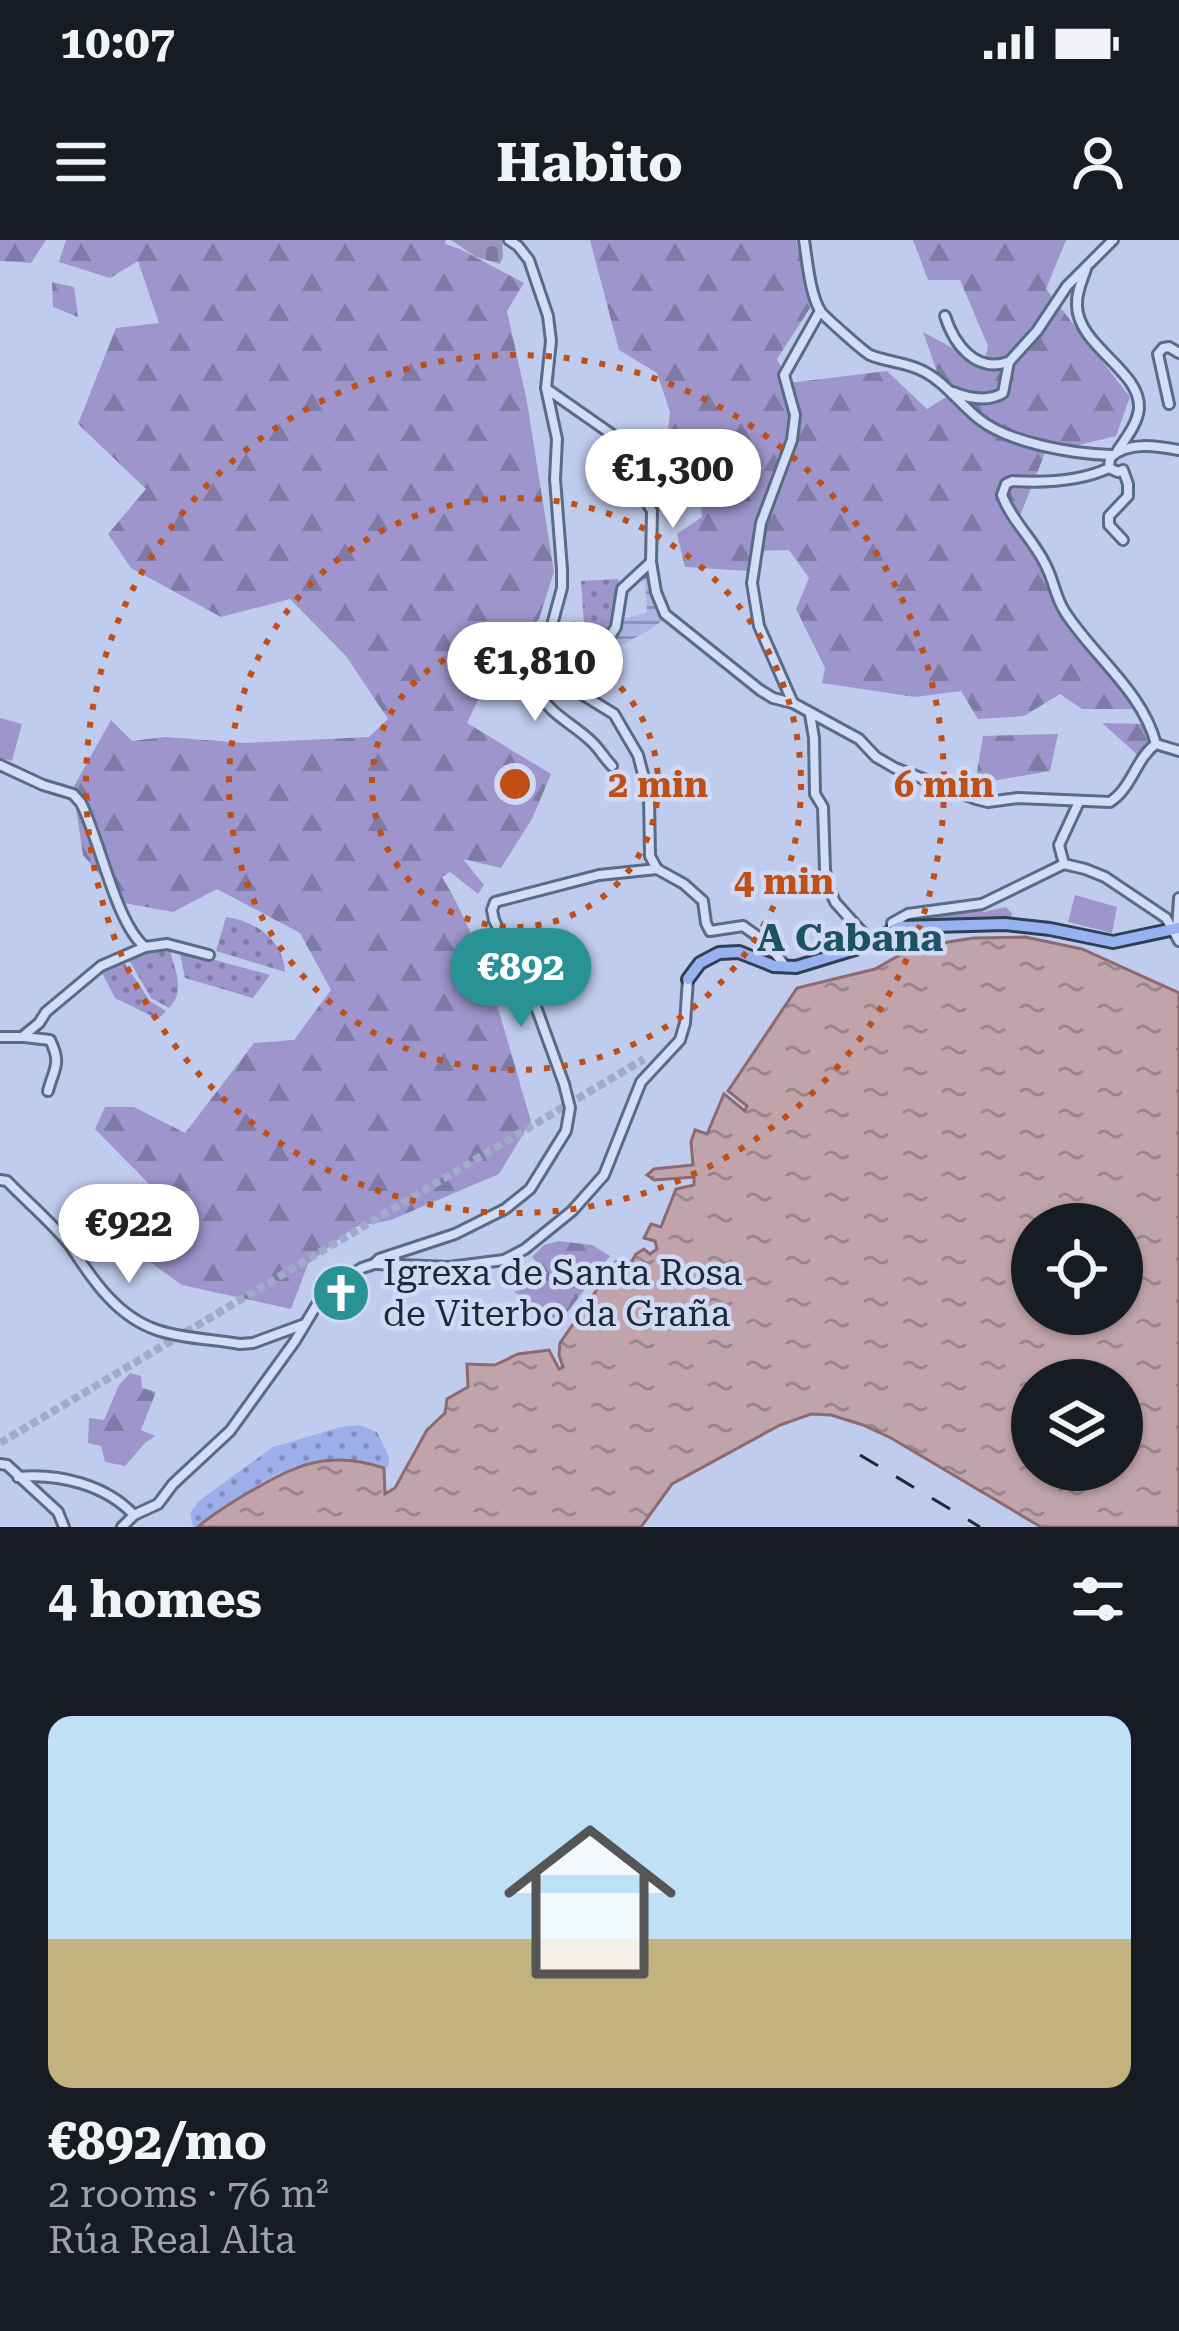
<!DOCTYPE html>
<meta charset="utf-8">
<style>
body{margin:0;font-family:"Roboto Serif",serif;background:#20242c;color:#f1f3f6;height:100vh;display:flex;flex-direction:column;font-size:45px;white-space:nowrap}
*{box-sizing:border-box;margin:0}
p{font-size:39px;color:#9ea1a6}
.icon{flex:none;width:66px;height:66px;fill:none;stroke:currentColor;stroke-width:2;stroke-linecap:round;stroke-linejoin:round}
.map{position:relative;height:1287px;overflow:hidden}
.drawer{display:flex;flex-direction:column;background:#171b24;flex:1}
.drawer>*{flex:none}
.tools{position:absolute;left:1011px;top:963px;display:grid;gap:24px}
.tools a{display:grid;place-items:center;width:132px;height:132px;border-radius:50%;background:#171b24;box-shadow:0 3px 9px #0004;font-size:60px}
.price{position:absolute;translate:-50% -102px;padding:0 27px;border-radius:42px;background:#fff;color:#222;font-size:39px;line-height:78px;filter:drop-shadow(0 3px 6px #0008)}
.price::after{content:'';position:absolute;left:50%;top:72px;width:36px;height:27px;margin-left:-18px;background:inherit;clip-path:polygon(0 0,100% 0,50% 100%)}
.price.active{background:#299295;color:#fff}
ul{padding:0;list-style:none}
li{display:grid;align-content:center;gap:24px;height:636px;padding:0 48px}
li+li{border-top:3px solid #363941}
li span{display:grid;place-items:center;height:372px;border-radius:24px;color:#555}
li>.icon{margin-inline-start:auto}
span .icon{width:216px;height:216px;fill:#fffc;stroke-width:1}
li b{font-size:51px}
h2{display:flex;justify-content:space-between;align-items:center;height:144px;padding:0 48px;font-size:51px}
.status{display:flex;justify-content:space-between;align-items:center;height:84px;padding:0 60px;background:#171b24;direction:ltr}
.status svg{height:33px;fill:currentColor}
header{display:flex;justify-content:space-between;align-items:center;height:156px;padding:0 48px;background:#171b24;font-size:54px;font-weight:700}
.map>svg:first-child{display:block}
</style>
<div class="status"><b>10:07</b><svg viewBox="0 0 49 12"><path d="M0 12V9h3v3zM5 12V6h3v6zM10 12V3h3v9zM15 12V0h3v12zM26 1h20v11H26zM47 4h2v5h-2z"/></svg></div>
<header><svg class="icon" aria-label="menu" viewBox="0 0 24 24"><path d="M4 6h16M4 12h16M4 18h16"/></svg>Habito<svg class="icon" aria-label="person" viewBox="0 0 24 24"><circle cx="12" cy="8" r="4"/><path d="M4 21q1-7 8-7t8 7"/></svg></header>
<div class="map">
<svg width="1179" height="1287" viewBox="0 0 1179 1287">
<defs>
<pattern id="farmland-rules" width="6" height="5" patternUnits="userSpaceOnUse" patternTransform="scale(3)"><rect width="6" height="5" fill="#aeb5e3"/><path d="M0 2.5h6" fill="none" stroke="#8d93b9"/></pattern>
<pattern id="grass-dots" width="8" height="8" patternUnits="userSpaceOnUse" patternTransform="scale(3)"><rect width="8" height="8" fill="#9d95cb"/><path d="M2 2h.1M6 6h.1" fill="none" stroke="#7f7aa6" stroke-width="1.8" stroke-linecap="round"/></pattern>
<pattern id="forest-firs" width="22" height="20" patternUnits="userSpaceOnUse" patternTransform="scale(3)"><rect width="22" height="20" fill="#9d95cb"/><path d="M5 1l3.5 6h-7zM16 11l3.5 6h-7z" fill="#7f7aa6"/></pattern>
<pattern id="sand-dots" width="8" height="8" patternUnits="userSpaceOnUse" patternTransform="scale(3)"><rect width="8" height="8" fill="#9dafea"/><path d="M2 2h.1M6 6h.1" fill="none" stroke="#7f8ebe" stroke-width="1.8" stroke-linecap="round"/></pattern>
<pattern id="cemetery-stones" width="16" height="16" patternUnits="userSpaceOnUse" patternTransform="scale(3)"><rect width="16" height="16" fill="#9b94c0"/><path d="M2 7V4a2 2 0 0 1 4 0v3zM10 15v-3a2 2 0 0 1 4 0v3z" fill="#7e799d"/></pattern>
<pattern id="park-crowns" width="20" height="18" patternUnits="userSpaceOnUse" patternTransform="scale(3)"><rect width="20" height="18" fill="#9d95cb"/><path d="M2 6a3 3 0 1 1 6 0M12 15a3 3 0 1 1 6 0" fill="none" stroke="#7f7aa6"/></pattern>
<pattern id="water-ripples" width="26" height="14" patternUnits="userSpaceOnUse" patternTransform="scale(3)"><rect width="26" height="14" fill="#c0a3ab"/><path d="M2 4q2-2 4 0t4 0M15 11q2-2 4 0t4 0" fill="none" stroke="#9b858c"/></pattern>
</defs>
<rect width="100%" height="100%" fill="#c0cced"/>
<polygon fill="url(#farmland-rules)" points="648,327 658,369 665,378 653,388 609,412 604,403 615,394 621,380 647,372 645,342 641,341 643,331"/>
<g fill="url(#grass-dots)">
<path d="M618 339C622 356 619 380 609 394L594 393 584 385 581 341Z"/>
<path d="M226 677C256 681 283 700 285 732L216 711Z"/>
<path d="M157 709 170 710C175 732 186 751 169 768L151 758 129 720Z"/>
<polygon points="179,710 270,735 253,758 185,738"/>
<polygon points="123,721 150,761 166,771 158,779 115,758 101,731"/>
</g>
<g fill="url(#forest-firs)">
<polygon points="0,0 46,0 31,23 0,21"/>
<path d="M66 0H446L445 4 460 9 524 43 507 71 527 162 554 332 539 379 498 418 467 483 551 534 532 579 501 628 463 619 484 645 478 654 450 632 442 637C487 710 506 800 531 881L499 934 391 980 354 987 308 1024 291 1069 182 1045 150 1022 169 1013 160 984 157 952 95 889 105 867H134L185 893 254 803 294 800 331 750 300 693 217 649 173 672 124 663 83 615 73 548 111 480 132 501 165 497 245 503 369 497 388 479 346 416 290 359 221 377 131 328 108 294 146 249 78 184 116 88 159 83 138 21 110 38 59 22Z"/>
<polygon points="590,0 796,0 812,65 777,119 789,143 887,131 927,169 946,157 923,92 984,125 988,106 960,40 928,40 913,0 1066,0 1046,49 1130,157 1116,196 1045,213 1016,286 1039,326 1137,469 1082,469 1060,454 1024,476 978,479 961,451 915,457 822,443 825,428 796,369 809,338 789,310 762,311 748,331 685,327 677,294 702,277 697,215 668,190 670,172 657,133 619,110"/>
<polygon points="52,42 74,47 78,77 53,67"/>
<polygon points="1102,483 1145,484 1153,501 1140,517"/>
<polygon points="1058,494 1050,531 975,544 983,496"/>
<polygon points="559,1001 592,1005 610,1016 560,1082 514,1052 529,1046 547,1033 532,1017 544,1005"/>
<polygon points="130,1133 141,1136 142,1148 156,1152 141,1190 155,1196 145,1203 125,1226 105,1222 101,1206 88,1203 89,1178 104,1180 119,1145"/>
</g>
<path fill="url(#sand-dots)" d="M359 1185 377 1192 389 1217 388 1228C311 1201 260 1239 202 1287H193L190 1273 200 1260 273 1207 341 1187Z"/>
<polygon fill="url(#cemetery-stones)" points="451,0 502,0 503,16 500,24 476,17"/>
<polygon fill="url(#park-crowns)" points="1006,667 1012,674 1009,681 897,682 908,676 980,669 983,672"/>
<g fill="#9d95cb">
<polygon points="0,478 22,484 12,521 0,518"/>
<polygon points="1075,655 1117,667 1112,693 1068,682"/>
</g>
<path fill="url(#water-ripples)" stroke="#8d6a72" stroke-width="3" fill-rule="evenodd" d="M1025 697 1082 709 1179 753V1287H1041L891 1198 863 1185 831 1175 811 1174 780 1185 672 1244 641 1287H198C212 1274 230 1264 246 1254 295 1225 328 1209 384 1228L385 1254 395 1248 427 1190 445 1173 447 1159 468 1147 467 1124 495 1125 518 1114 549 1110 559 1129 563 1127 559 1115 560 1103 616 1022 629 1026 636 1014 644 1009 650 1014 657 1009 655 1001 644 998 651 984 661 987 676 949 694 945V937L654 940 647 935 654 929 693 925 691 902 695 890 707 894 724 854 745 871 747 866 728 851 797 748 875 729 912 708 973 698ZM1122 984V1074H1032V984ZM1122 1140V1230H1032V1140Z"/>
<g fill="none" stroke-linecap="round" stroke-linejoin="round">
<polyline stroke="#9fabc8" stroke-width="8" stroke-dasharray="8 4" stroke-linecap="butt" points="0,1203 644,819"/>
<g stroke="#586c86" stroke-width="14">
<g id="minor">
<polyline points="509,0 518,6 529,20 548,76 551,101 546,148 557,199 555,239 562,329 562,348 549,396 553,415 559,431 575,450 614,474 638,515 649,557 650,616 657,629 684,644 703,661 706,683 710,691 743,686 767,703 786,727"/>
<path d="M804 0C807 19 810 56 821 72 825 77 864 112 870 115 887 122 906 122 923 131 945 142 959 163 979 179 1009 203 1073 214 1111 215"/>
<path d="M1086 29C1082 41 1076 53 1077 66 1078 106 1141 131 1139 168 1138 183 1126 198 1118 210"/>
<path d="M820 71 784 135 795 175 792 200 761 283 752 343 759 386 793 463 859 499 876 517 895 528 976 559 988 562 1018 558 1110 562C1132 548 1136 518 1156 504"/>
<path d="M945 76C954 104 975 133 1008 122"/>
<polyline points="547,149 617,198 634,242 652,271 651,322 656,352 665,374 760,450 773,458 793,463"/>
<path d="M953 152C968 158 988 162 1003 153L1009 122 1037 91 1067 46 1113 0"/>
<polyline points="1169,164 1158,114 1163,108 1169,107 1179,113"/>
<polyline points="1109,228 1118,232 1123,230 1128,244 1128,256 1109,276 1109,285 1123,300"/>
<path d="M551 395C586 380 581 397 609 398L616 387 622 349 650 323"/>
<path d="M555 425 536 447C547 474 573 483 593 503 600 510 605 519 612 526"/>
<polyline points="810,474 814,498 815,554 823,567 825,630 829,648 835,662 870,701"/>
<path d="M1156 504C1142 451 1094 417 1065 372 1056 359 1054 342 1047 328 1036 302 1012 282 1002 255L1006 244 1012 241C1044 243 1079 242 1109 228L1110 218C1127 201 1157 206 1179 210"/>
<polyline points="1156,504 1179,511"/>
<path d="M0 525 43 545 73 554 81 563C100 600 116 684 145 707L167 704 209 715"/>
<polyline points="1064,624 1059,605 1079,562"/>
<polyline points="1177,689 1179,658"/>
<polyline points="892,690 892,683 908,674 982,664 1064,624 1085,629 1105,637 1166,678 1179,701"/>
<polyline points="0,797 22,797 39,783 46,772 101,726 145,707"/>
<path d="M24 797 50 800C62 824 54 828 48 851"/>
<path d="M0 940 7 941C25 960 59 989 72 1008 93 1041 118 1077 157 1090 183 1099 213 1099 240 1104L253 1103 302 1085"/>
<polyline points="376,1024 449,1027 504,1020 525,1009 572,971 604,935 641,842 680,800 685,783 688,739"/>
<polyline points="0,1224 7,1225 58,1272 64,1287"/>
<path d="M18 1237C59 1233 106 1245 134 1275"/>
<polyline points="122,1287 134,1275 158,1264 173,1244 230,1191 295,1101 322,1056 337,1043 362,1028 374,1024 379,1019 455,994 505,969 530,949 566,891 570,868 564,844 536,767 494,680 492,670 495,662 599,635 657,629"/>
</g>
</g>
<g stroke="#2d4054" stroke-width="16">
<polyline id="major" points="688,739 700,723 719,713 739,712 774,726 796,727 855,709 900,687 1005,684 1050,689 1113,702 1179,688"/>
</g>
<use href="#minor" stroke="#d3ddf8" stroke-width="8"/>
<use href="#major" stroke="#98b1f1" stroke-width="10"/>
<polyline stroke="#1d2936" stroke-width="3" stroke-dasharray="21 21" stroke-linecap="butt" points="860,1215 980,1287"/>
</g>
<g fill="none" stroke="#bf4f14" stroke-width="6" stroke-dasharray="6 12">
<circle cx="515" cy="544" r="143"/>
<circle cx="515" cy="544" r="286"/>
<circle cx="515" cy="544" r="429"/>
</g>
<defs>
<g id="church-disc" transform="scale(3)"><circle r="9.5" fill="#299295" stroke="#d0d9f5"/><path d="M-1.2-6h2.4v3.5h3.3v2.4h-3.3V6h-2.4V-.1h-3.3v-2.4h3.3Z" fill="#fff"/></g>
</defs>
<g fill-rule="evenodd">
<use href="#church-disc" x="341" y="1053"/>
</g>
<g text-anchor="middle" stroke-width="9" stroke-linejoin="round" paint-order="stroke">
<g font-size="36" fill="#1d2936" stroke="#d0d9f5" text-anchor="start">
<text x="383" y="1045">Igrexa de Santa Rosa<tspan x="383" dy="41">de Viterbo da Graña</tspan></text>
</g>
<g font-size="39" font-weight="bold" fill="#1c5262" stroke="#d0d9f5">
<text x="850" y="711">A Cabana</text>
</g>
</g>
<circle cx="515" cy="544" r="18" fill="#bf4f14" stroke="#d0d9f5" stroke-width="6"/>
<g font-size="36" text-anchor="middle" font-weight="bold" fill="#bf4f14" stroke="#d0d9f5" stroke-width="9" stroke-linejoin="round" paint-order="stroke">
<text x="658" y="557">2 min</text>
<text x="944" y="557">6 min</text>
<text x="784" y="654">4 min</text>
</g>
</svg>
<div class="tools">
<a><svg class="icon" aria-label="locate" viewBox="0 0 24 24"><circle cx="12" cy="12" r="6"/><path d="M12 2v4M12 18v4M2 12h4M18 12h4"/></svg></a>
<a><svg class="icon" aria-label="layers" viewBox="0 0 24 24"><path d="M12 4l9 5-9 5-9-5zM3 14l9 5 9-5"/></svg></a>
</div>
<b class="price" style="left:673px;top:291px">€1,300</b>
<b class="price" style="left:535px;top:484px">€1,810</b>
<b class="price active" style="left:521px;top:790px">€892</b>
<b class="price" style="left:129px;top:1046px">€922</b>
</div>
<section class="drawer">
<h2>4 homes<svg class="icon" aria-label="filters" viewBox="0 0 24 24"><path d="M4 7h16M4 17h16"/><circle cx="9" cy="7" r="2"/><circle cx="15" cy="17" r="2"/></svg></h2>
<ul>
<li><span style="background:linear-gradient(#bfe0f5 60%,#c2b280 0)"><svg class="icon" aria-label="home" viewBox="0 0 24 24"><path d="M3 11l9-7 9 7M6 9v11h12V9"/></svg></span><div><b>€892/mo</b><p>2 rooms · 76 m²</p><p>Rúa Real Alta</p></div></li>
</ul>
</section>
